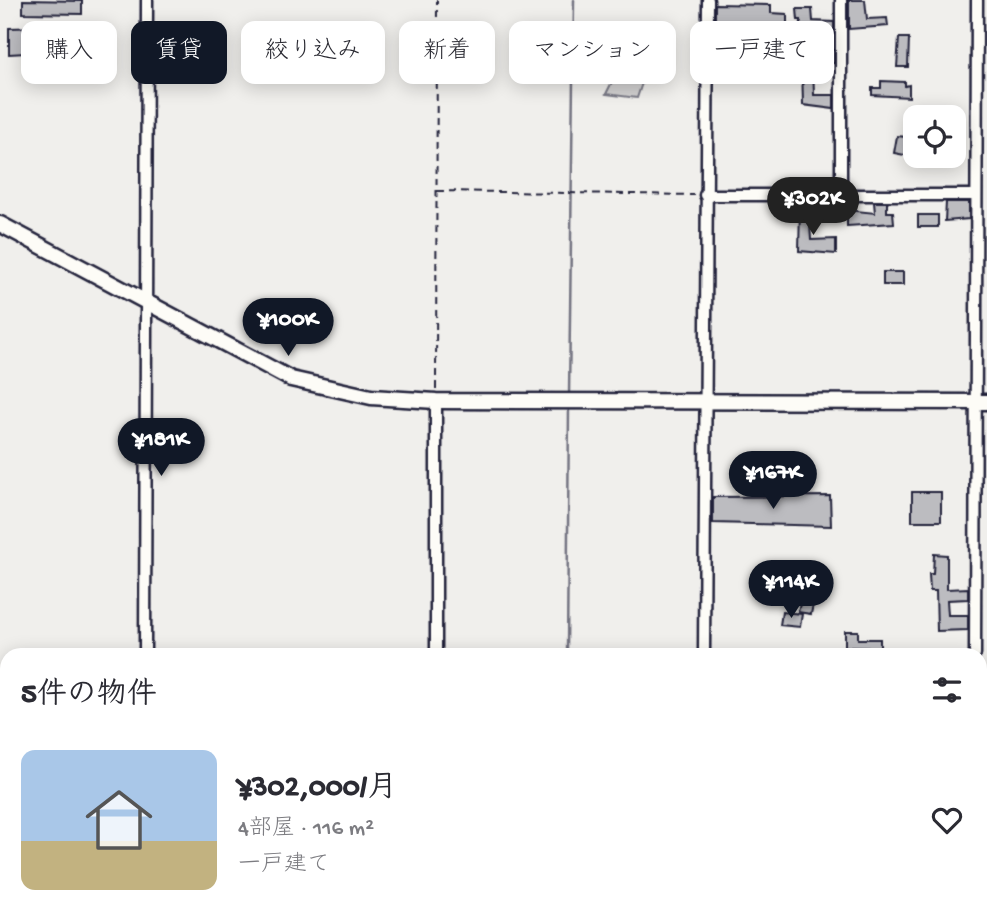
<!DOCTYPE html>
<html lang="ja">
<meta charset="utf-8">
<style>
body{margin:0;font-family:"Gochi Hand","Klee One",sans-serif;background:#f7f7f7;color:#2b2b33;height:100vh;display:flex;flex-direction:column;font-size:26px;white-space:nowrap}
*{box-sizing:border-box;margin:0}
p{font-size:23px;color:#7c7c81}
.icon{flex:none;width:38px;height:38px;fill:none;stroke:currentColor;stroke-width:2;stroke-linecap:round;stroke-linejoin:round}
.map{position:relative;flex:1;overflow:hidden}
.panel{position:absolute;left:0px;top:648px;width:987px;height:275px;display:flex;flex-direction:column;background:#fff;border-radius:21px 21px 0 0;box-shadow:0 4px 18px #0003}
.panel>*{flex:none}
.top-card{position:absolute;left:21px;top:21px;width:945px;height:63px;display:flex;gap:14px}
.controls{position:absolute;left:903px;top:105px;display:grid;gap:14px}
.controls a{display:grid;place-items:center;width:63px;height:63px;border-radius:14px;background:#fff;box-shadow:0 4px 18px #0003;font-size:35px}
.price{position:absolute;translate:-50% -60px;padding:0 16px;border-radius:24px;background:#111827;color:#fff;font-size:23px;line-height:46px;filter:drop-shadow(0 2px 4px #0008)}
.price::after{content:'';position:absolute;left:50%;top:42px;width:21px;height:16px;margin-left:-10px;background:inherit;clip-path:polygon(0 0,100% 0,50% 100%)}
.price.current{background:#222;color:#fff}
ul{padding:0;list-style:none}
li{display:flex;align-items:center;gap:21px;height:175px;padding:0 21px}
li span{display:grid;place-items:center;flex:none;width:196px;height:140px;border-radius:14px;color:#555}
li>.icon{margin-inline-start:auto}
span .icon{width:84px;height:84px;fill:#fffc;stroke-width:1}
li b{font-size:30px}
h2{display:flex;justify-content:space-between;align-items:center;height:84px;padding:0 21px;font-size:30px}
.chip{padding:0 24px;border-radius:14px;background:#fff;box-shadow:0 4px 18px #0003;font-size:24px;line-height:63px}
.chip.current{background:#111827;color:#fff}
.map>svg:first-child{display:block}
</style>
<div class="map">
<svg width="987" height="922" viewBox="0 0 987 922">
<rect width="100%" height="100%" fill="#f0efec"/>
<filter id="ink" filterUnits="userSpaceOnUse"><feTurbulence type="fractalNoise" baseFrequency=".0143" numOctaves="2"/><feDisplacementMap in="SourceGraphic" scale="14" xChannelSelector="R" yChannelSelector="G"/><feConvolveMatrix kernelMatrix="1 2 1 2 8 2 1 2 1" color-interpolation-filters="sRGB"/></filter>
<g filter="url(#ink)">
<g fill="#d2d1d1" stroke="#7a7a86" stroke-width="2">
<polygon points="647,68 637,98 606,94 618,70"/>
<polygon points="0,795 7,797 7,915 75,915 78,922 0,922"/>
</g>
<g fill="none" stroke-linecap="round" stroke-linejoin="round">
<g stroke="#737381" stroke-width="2.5">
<polyline points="569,396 574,0"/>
<polyline points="567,654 569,406"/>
<polyline points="369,915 369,922"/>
</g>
</g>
<g fill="#bcbcc0" stroke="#22223b" stroke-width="2">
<polygon points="23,0 82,1 82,14 23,13"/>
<polygon points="849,0 865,0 867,19 887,18 888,26 849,29"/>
<polygon points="715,4 771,5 771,13 787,14 787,32 715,32"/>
<polygon points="797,9 812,9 813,21 834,22 834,34 817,34 817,50 834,50 834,63 813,64 814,95 834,95 834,109 803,105 802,63 799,64 799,54 801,20 798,20"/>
<polygon points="44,27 44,38 62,38 62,51 9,54 9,28"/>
<polygon points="899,38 909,38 908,67 897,67"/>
<polygon points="881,81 905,82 905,86 909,85 909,97 872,95 872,88 881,88"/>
<polygon points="897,136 906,137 905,145 915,147 915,157 894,153"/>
<polygon points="874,202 887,202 887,212 893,212 894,223 847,226 847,210 875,213"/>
<polygon points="946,202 969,202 969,219 945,221"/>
<polygon points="800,207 809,207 811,240 836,239 836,254 799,251"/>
<rect x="918" y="215" width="20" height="12"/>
<rect x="883" y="272" width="20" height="13"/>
<rect x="912" y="492" width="29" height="29"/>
<polygon points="830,496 831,526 713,523 713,497"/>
<polygon points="934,554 947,555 947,589 968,588 968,599 947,600 948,615 968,615 968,630 937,631 936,591 930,591 929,574 933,574"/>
<polygon points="803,592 815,595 811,614 798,612"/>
<polygon points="782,612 802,614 800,627 780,625"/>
<polygon points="845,631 858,631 858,639 880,639 880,648 845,647"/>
</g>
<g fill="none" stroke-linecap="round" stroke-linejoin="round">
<g stroke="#22223b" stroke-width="15">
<g id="street">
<polyline points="705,195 975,195"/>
<polyline points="841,195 841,0"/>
<polyline points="436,401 436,654"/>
<polyline points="145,654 147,0"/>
<polyline points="704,654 708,0"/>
<polyline points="975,654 977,0"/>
<polyline points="0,712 7,712"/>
<polyline points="980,712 987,712"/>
<polyline points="437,915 437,922"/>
<polyline points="704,915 705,922"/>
<polyline points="974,915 974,922"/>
<polyline points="280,922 280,915"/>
</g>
</g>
<g stroke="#22223b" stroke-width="19">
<polyline id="secondary" points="0,224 291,379 371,397 436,401 987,402"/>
</g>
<g stroke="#22223b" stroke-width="2" stroke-dasharray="7 5" stroke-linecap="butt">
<polyline points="437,191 694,195"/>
<polyline points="436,389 437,0"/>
</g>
<use href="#street" stroke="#fdfcf7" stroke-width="10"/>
<use href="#secondary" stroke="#fdfcf7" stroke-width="14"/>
</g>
</g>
</svg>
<div class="controls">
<a><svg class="icon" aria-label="locate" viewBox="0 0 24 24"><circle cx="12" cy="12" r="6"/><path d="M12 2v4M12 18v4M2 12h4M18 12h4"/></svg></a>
</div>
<b class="price current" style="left:813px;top:237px">¥302K</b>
<b class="price" style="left:288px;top:358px">¥100K</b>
<b class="price" style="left:161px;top:478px">¥181K</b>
<b class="price" style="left:773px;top:511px">¥167K</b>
<b class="price" style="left:791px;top:620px">¥114K</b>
<div class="top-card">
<a class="chip">購入</a>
<a class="chip current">賃貸</a>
<a class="chip">絞り込み</a>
<a class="chip">新着</a>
<a class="chip">マンション</a>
<a class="chip">一戸建て</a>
</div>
<section class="panel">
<h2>5件の物件<svg class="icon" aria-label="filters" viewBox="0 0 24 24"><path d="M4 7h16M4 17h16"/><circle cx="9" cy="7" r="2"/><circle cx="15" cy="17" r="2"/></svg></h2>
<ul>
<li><span style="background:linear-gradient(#a9c7e8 65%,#c2b280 0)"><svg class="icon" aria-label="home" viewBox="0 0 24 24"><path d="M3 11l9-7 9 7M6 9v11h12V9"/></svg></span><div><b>¥302,000/月</b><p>4部屋 · 116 m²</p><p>一戸建て</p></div><svg class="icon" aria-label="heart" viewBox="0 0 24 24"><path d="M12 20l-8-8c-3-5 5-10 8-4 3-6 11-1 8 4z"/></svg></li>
</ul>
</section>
</div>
